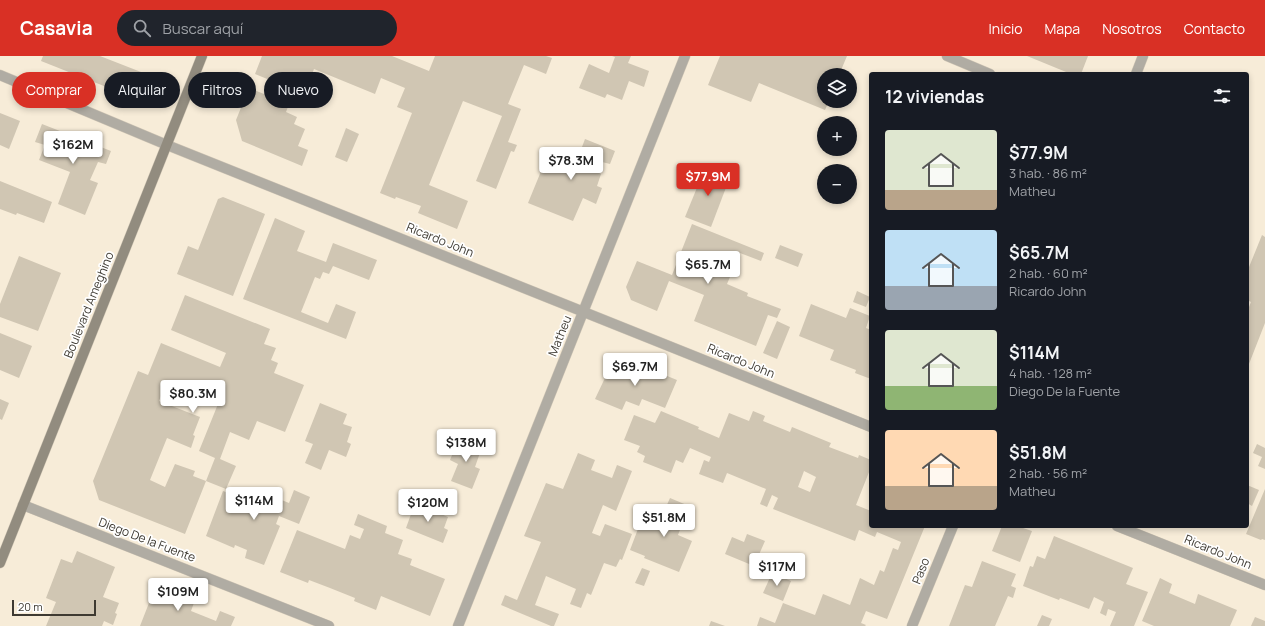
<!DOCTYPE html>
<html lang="es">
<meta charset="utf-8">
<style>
body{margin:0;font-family:Manrope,sans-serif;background:#20242c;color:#f1f3f6;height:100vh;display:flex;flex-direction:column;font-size:15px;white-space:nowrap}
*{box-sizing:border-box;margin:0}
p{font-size:13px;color:#9ea1a6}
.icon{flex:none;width:22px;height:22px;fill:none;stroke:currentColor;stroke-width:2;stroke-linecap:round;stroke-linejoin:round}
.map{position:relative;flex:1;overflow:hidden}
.details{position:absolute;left:869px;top:16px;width:380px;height:456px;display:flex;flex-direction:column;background:#171b24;border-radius:4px;box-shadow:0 2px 6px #0003}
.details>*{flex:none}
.guide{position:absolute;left:12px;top:16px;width:380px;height:36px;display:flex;gap:8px}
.buttons{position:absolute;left:817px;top:12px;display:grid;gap:8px}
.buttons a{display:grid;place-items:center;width:40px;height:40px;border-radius:50%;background:#171b24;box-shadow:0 2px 6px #0003;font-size:20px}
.scale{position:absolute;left:12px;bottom:10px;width:84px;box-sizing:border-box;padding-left:4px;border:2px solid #3e3a32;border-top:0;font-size:11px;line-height:14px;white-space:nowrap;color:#3e3a32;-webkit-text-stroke:3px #fff;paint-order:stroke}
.price{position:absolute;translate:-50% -34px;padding:0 9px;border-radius:4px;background:#fff;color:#222;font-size:13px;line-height:26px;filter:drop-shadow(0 1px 2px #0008)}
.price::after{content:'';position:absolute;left:50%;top:24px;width:12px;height:9px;margin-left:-6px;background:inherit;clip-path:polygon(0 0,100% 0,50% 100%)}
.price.current{background:#d93025;color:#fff}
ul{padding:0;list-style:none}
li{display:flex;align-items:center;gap:12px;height:100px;padding:0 16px}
li span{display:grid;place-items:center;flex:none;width:112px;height:80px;border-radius:4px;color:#555}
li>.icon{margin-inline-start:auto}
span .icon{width:48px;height:48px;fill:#fffc;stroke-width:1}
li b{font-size:17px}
h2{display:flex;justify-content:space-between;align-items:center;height:48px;padding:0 16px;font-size:17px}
.pill{padding:0 14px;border-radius:18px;background:#171b24;box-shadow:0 2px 6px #0003;font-size:14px;line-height:36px}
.pill.current{background:#d93025;color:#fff}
header{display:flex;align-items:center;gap:24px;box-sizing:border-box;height:56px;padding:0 20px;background:#d93025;color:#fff}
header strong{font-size:19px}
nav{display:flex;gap:22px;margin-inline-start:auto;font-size:14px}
.search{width:280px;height:36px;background:#20242c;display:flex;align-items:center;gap:10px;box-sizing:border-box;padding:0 14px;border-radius:22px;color:#9ea1a6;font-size:15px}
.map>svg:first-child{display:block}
</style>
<header>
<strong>Casavia</strong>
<div class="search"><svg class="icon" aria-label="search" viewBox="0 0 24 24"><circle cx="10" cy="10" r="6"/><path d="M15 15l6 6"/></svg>Buscar aquí</div>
<nav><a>Inicio</a><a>Mapa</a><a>Nosotros</a><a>Contacto</a></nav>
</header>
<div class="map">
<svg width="1265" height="570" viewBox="0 0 1265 570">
<rect width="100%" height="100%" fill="#f7ecd8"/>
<g fill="#d0c6b3" fill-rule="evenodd">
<polygon points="43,0 100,0 141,16 136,29 119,36 41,5"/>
<polygon points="262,0 392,0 429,15 435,0 546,0 552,2 546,18 524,9 508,48 521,53 508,86 517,89 514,96 511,95 496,133 476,125 502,60 463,45 429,129 468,145 457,173 418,157 421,150 396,141 395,143 380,137 412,57 397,51 405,32 381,22 375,38 314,13 304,38 255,18"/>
<polygon points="612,0 631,0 628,7 649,15 644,31 629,25 622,44 607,38 605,42 579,32 589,8 609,17 615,1"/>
<polygon points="720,0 847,0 839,19 824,19 824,45 829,45 825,54 759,27 751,46 708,29"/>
<polygon points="1027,0 1088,0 1081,18 1071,18"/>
<polygon points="249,32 289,48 286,56 297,61 294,68 305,73 298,90 308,94 302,110 242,85 236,64"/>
<polygon points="0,57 20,65 9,93 0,89"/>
<polygon points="42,68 111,95 106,108 98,106 90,124 98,127 85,159 58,148 70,116 39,104 45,89 35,86"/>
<polygon points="346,72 359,78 347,106 335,101"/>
<polygon points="585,83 615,95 610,108 602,106 598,116 601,118 597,130 602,132 596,148 583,142 573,165 528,147 544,108 550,111 555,99 576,107"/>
<polygon points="705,112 730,121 711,171 685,161"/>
<polygon points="0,125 52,146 44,167 17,157 16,159 0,153"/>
<polygon points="223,141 265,158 233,240 177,218 188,190 198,194 218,143"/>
<polygon points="275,162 305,175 297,195 326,206 333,187 377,204 369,224 333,210 329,218 323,216 320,223 315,221 301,256 328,267 336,248 356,256 346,283 243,243"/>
<polygon points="692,168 764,197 761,205 740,197 727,228 748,237 747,240 781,253 777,262 768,259 756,290 694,265 704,239 669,225 657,255 631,244 626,231 637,205 672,219"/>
<polygon points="1262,179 1265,181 1265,267 1247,313 1247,256 1251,246 1247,244 1247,216"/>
<polygon points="780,189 803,198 798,211 775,202"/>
<polygon points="19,200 61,217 38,275 0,261 0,248"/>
<polygon points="857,235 870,241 866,251 853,246"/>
<polygon points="185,239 270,273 264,288 276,292 271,304 278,307 274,317 304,329 285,376 257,365 249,384 230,376 220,403 236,410 226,433 206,425 215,402 199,395 218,348 166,327 159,345 200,361 193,379 195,380 191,392 167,382 150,424 165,431 175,408 195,415 193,420 206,425 185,478 99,444 93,425 138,315 148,319 161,287 220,311 226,297 171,274"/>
<polygon points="811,248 846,262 850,252 870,260 866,272 871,274 871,323 855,317 856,314 830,304 834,294 799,280"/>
<polygon points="777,265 790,271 777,303 763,297"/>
<polygon points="0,277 32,290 19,322 0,314"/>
<polygon points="613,305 638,315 640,309 677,324 665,352 642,343 639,350 626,345 622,354 595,343"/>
<polygon points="0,343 9,347 2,364 0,363"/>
<polygon points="320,347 347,358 343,368 352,371 347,386 351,388 346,401 329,394 321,414 305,407 313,388 305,385"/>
<path d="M661 355 699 371 698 373 719 382 729 357 749 365 753 355 765 360 763 365 790 376 792 371 831 387 829 391 858 402 859 399 871 404V411L856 449 871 455V470H925L887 563 866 555 861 567 866 569 865 570H757L760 561 775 567 783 547 815 559 823 538 850 549 860 522 874 529 880 514 884 516 893 492 898 494 901 486 877 476 875 481 859 474 855 485 773 453 778 442 772 439 767 451 760 448 766 433 727 417 723 427 699 418 704 404 709 406 711 401 690 392 683 407 676 404 671 417 643 406 645 400 637 396 640 390 624 384 634 359 655 367ZM804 415 816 421 810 436 798 431Z"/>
<polygon points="459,382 482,391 475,411 480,413 472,433 451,425 458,408 450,404"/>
<polygon points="1257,388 1265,392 1265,413 1258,410 1262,401 1253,397"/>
<polygon points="578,397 595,404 591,414 612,422 617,409 632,415 616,455 603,449 592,477 600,480 605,468 632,478 622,504 620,503 616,511 604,507 591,539 587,537 581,552 570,548 576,533 546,520 535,549 559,558 554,570 551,570 501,549 505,539 517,544 541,486 524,480 546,427 563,433"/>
<polygon points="1247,429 1259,434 1252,450 1247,447"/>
<polygon points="250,431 289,447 294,434 310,441 299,468 279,460 276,468 280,470 264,509 245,502 247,494 235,489 234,492 206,480 223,435 245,443"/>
<polygon points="1265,433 1265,484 1262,483 1261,484 1246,478"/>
<polygon points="670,442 689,450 678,479 692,485 679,516 644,502 645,500 630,494 641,465 657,471"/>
<polygon points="415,447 448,461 444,472 448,474 443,487 406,472"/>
<polygon points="358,458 387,470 385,477 403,484 398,498 412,503 410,509 445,523 430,560 381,540 376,554 354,545 355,542 330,532 309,524 308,527 280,516 297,474 345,493 350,479 360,483 364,473 354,469"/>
<polygon points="1002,470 1017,470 1032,475 1020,506 992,495"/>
<polygon points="747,478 765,485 754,510 725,498 732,481 744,486"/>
<polygon points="1054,480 1133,512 1126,528 1148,536 1134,570 1110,570 1116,556 1108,553 1106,560 1100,557 1104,546 1094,541 1089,553 1060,542 1059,544 1023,530 1030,510 1033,511 1037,500 1045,503"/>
<polygon points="77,495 115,511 103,541 119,547 115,557 117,558 113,569 104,565 102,570 46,570 56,546 46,542 61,503 72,507"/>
<polygon points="982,505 1016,518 1011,530 1016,532 1013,542 1008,540 995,570 949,570 965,529 972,531"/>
<polygon points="642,512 650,515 644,530 635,527"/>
<polygon points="772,517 791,525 783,545 763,537"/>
<polygon points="1160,522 1172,528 1169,537 1195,548 1198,538 1237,554 1230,570 1154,570 1142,565"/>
<polygon points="156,529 195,544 191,555 216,565 220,555 235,561 231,570 140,570"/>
<polygon points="1042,559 1052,563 1049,570 1037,570"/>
<polygon points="1255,561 1265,565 1265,570 1251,570"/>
<polygon points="711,565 725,570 709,570"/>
</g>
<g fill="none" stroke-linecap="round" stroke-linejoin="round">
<g stroke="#d2c8b7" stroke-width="11">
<g id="street">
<polyline points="947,0 990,18"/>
<polyline points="1136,18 1143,0"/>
<polyline points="0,19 167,89 871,371"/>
<polyline points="23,449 329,570"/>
<polyline points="1117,470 1265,529"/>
<polyline points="458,570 685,0"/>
<polyline points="912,570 953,470"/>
</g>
</g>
<g stroke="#d2c8b7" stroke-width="11">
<polyline id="secondary" points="0,507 202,0"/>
</g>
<use href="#street" stroke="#b0aca3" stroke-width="10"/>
<use href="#secondary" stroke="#928c7f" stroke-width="10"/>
</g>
<g text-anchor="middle" stroke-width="3.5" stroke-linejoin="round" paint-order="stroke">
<g font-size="12" fill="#3e3a32" stroke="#fff">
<text transform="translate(440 184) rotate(22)" y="4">Ricardo John</text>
<text transform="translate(89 249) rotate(-68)" y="4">Boulevard Ameghino</text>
<text transform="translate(560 280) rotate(-68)" y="4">Matheu</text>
<text transform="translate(741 305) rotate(22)" y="4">Ricardo John</text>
<text transform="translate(147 484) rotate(21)" y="4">Diego De la Fuente</text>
<text transform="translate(1218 496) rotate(22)" y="4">Ricardo John</text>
<text transform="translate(921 515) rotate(-68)" y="4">Paso</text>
</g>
</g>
</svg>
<div class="buttons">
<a><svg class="icon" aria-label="layers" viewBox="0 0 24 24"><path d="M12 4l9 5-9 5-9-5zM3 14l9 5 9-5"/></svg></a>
<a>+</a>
<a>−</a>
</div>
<div class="scale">20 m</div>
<b class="price" style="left:73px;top:109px">$162M</b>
<b class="price" style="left:571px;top:125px">$78.3M</b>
<b class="price current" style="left:708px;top:141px">$77.9M</b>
<b class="price" style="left:708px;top:229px">$65.7M</b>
<b class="price" style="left:635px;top:331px">$69.7M</b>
<b class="price" style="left:193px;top:358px">$80.3M</b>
<b class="price" style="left:466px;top:407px">$138M</b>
<b class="price" style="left:254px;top:465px">$114M</b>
<b class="price" style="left:428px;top:467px">$120M</b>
<b class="price" style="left:664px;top:482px">$51.8M</b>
<b class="price" style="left:777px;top:531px">$117M</b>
<b class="price" style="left:178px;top:556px">$109M</b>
<div class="guide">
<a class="pill current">Comprar</a>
<a class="pill">Alquilar</a>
<a class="pill">Filtros</a>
<a class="pill">Nuevo</a>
</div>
<section class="details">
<h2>12 viviendas<svg class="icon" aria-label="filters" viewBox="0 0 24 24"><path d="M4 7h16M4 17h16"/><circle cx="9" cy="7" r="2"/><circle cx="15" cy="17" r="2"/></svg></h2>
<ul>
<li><span style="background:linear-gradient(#dfe7d0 75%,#b9a48a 0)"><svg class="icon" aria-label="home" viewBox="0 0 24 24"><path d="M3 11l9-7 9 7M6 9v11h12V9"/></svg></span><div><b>$77.9M</b><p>3 hab. · 86 m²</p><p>Matheu</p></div></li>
<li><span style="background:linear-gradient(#bfe0f5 70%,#9aa5b1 0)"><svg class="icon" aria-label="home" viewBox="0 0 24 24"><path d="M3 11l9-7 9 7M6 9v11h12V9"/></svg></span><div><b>$65.7M</b><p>2 hab. · 60 m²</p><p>Ricardo John</p></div></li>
<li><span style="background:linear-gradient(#dfe7d0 70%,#8fb573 0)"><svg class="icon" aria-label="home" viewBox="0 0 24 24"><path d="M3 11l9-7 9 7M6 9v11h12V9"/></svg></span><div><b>$114M</b><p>4 hab. · 128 m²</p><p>Diego De la Fuente</p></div></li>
<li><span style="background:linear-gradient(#ffd9b3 70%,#b9a48a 0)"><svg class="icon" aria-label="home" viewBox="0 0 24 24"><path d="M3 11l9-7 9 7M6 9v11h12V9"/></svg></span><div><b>$51.8M</b><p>2 hab. · 56 m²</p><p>Matheu</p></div></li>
</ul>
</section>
</div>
